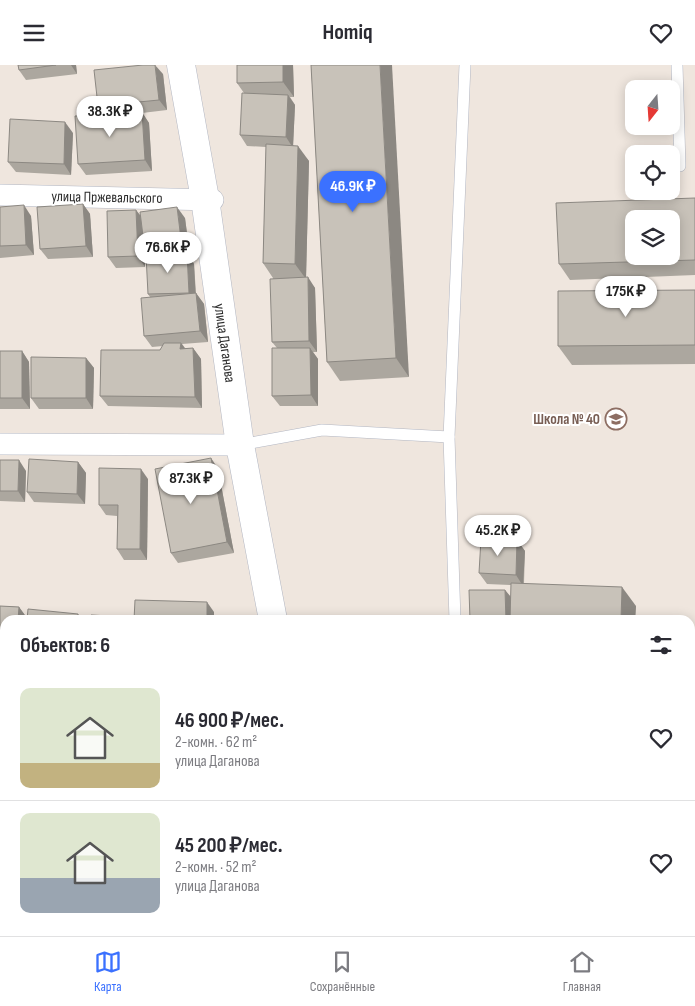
<!DOCTYPE html>
<html lang="ru">
<meta charset="utf-8">
<style>
body{margin:0;font-family:"Sofia Sans Condensed",sans-serif;background:#f7f7f7;color:#2b2b33;height:100vh;display:flex;flex-direction:column;font-size:19px;white-space:nowrap}
*{box-sizing:border-box;margin:0}
p{font-size:16px;color:#7c7c81}
.icon{flex:none;width:28px;height:28px;fill:none;stroke:currentColor;stroke-width:2;stroke-linecap:round;stroke-linejoin:round}
.map{position:relative;flex:1;overflow:hidden}
.drawer{position:absolute;left:0px;top:550px;width:695px;height:321px;display:flex;flex-direction:column;background:#fff;border-radius:15px 15px 0 0;box-shadow:0 2px 12px #0003}
.drawer>*{flex:none}
.needle{width:32px;rotate:197deg}
.buttons{position:absolute;left:625px;top:15px;display:grid;gap:10px}
.buttons a{display:grid;place-items:center;width:55px;height:55px;border-radius:10px;background:#fff;box-shadow:0 2px 12px #0003;font-size:25px}
.price{position:absolute;translate:-50% -42px;padding:0 11px;border-radius:18px;background:#fff;color:#222;font-size:16px;line-height:32px;filter:drop-shadow(0 1px 2px #0008)}
.price::after{content:'';position:absolute;left:50%;top:30px;width:15px;height:11px;margin-left:-8px;background:inherit;clip-path:polygon(0 0,100% 0,50% 100%)}
.price.active{background:#3b71ff;color:#fff}
ul{padding:0;list-style:none}
li{display:flex;align-items:center;gap:15px;height:125px;padding:0 20px}
li+li{border-top:1px solid #e1e1e2}
li span{display:grid;place-items:center;flex:none;width:140px;height:100px;border-radius:10px;color:#555}
li>.icon{margin-inline-start:auto}
span .icon{width:60px;height:60px;fill:#fffc;stroke-width:1}
li b{font-size:21px}
h2{display:flex;justify-content:space-between;align-items:center;height:60px;padding:0 20px;font-size:21px}
header{display:flex;justify-content:space-between;align-items:center;height:65px;padding:0 20px;background:#fff;font-size:22px;font-weight:700}
.tabs{display:flex;justify-content:space-around;align-items:center;height:70px;border-top:1px solid #e1e1e2;background:#fff;font-size:14px;color:#7c7c81}
.tabs a{display:grid;justify-items:center;gap:2px}
.tabs .active{color:#3b71ff}
.map>svg:first-child{display:block}
</style>
<header><svg class="icon" aria-label="menu" viewBox="0 0 24 24"><path d="M4 6h16M4 12h16M4 18h16"/></svg>Homiq<svg class="icon" aria-label="heart" viewBox="0 0 24 24"><path d="M12 20l-8-8c-3-5 5-10 8-4 3-6 11-1 8 4z"/></svg></header>
<div class="map">
<svg width="695" height="871" viewBox="0 0 695 871">
<rect width="100%" height="100%" fill="#efe6de"/>
<g fill="none" stroke-linecap="round" stroke-linejoin="round">
<g stroke="#b2b6c2" stroke-width="12">
<g id="lane">
<polyline points="677,0 680,101"/>
<polyline points="449,372 455,555"/>
<polyline points="240,380 322,365 449,372 465,0"/>
</g>
</g>
<g stroke="#b2b6c2" stroke-width="22">
<g id="street">
<polyline points="0,130 213,135"/>
<polyline points="0,379 240,380"/>
<polyline points="0,646 5,646"/>
<polyline points="0,850 5,850"/>
</g>
</g>
<g stroke="#b2b6c2" stroke-width="29">
<g id="secondary">
<polyline points="181,0 205,134 240,380 273,555"/>
<polyline points="332,866 333,871"/>
</g>
</g>
<use href="#lane" stroke="#fff" stroke-width="11"/>
<use href="#street" stroke="#fff" stroke-width="21"/>
<use href="#secondary" stroke="#fff" stroke-width="28"/>
</g>
<g fill="#aca79f">
<polygon points="18,0 76,0 77,9 26,15 19,5"/>
<polygon points="237,0 293,0 294,32 290,32 295,40 293,80 309,96 306,212 315,223 317,287 313,287 318,294 318,341 280,341 272,331 277,283 272,277 273,213 263,198 266,82 247,81 240,70 244,28 237,18"/>
<polygon points="311,0 409,312 340,316 327,297"/>
<polygon points="163,9 167,45 142,48 149,58 152,106 86,110 78,99 103,50 98,41"/>
<polygon points="73,68 71,110 16,107 8,97"/>
<polygon points="695,133 695,210 570,215 559,199"/>
<polygon points="83,139 90,149 93,192 48,194 40,184"/>
<polygon points="0,142 31,151 34,190 0,193"/>
<polygon points="136,145 141,151 185,153 189,184 152,189 144,179 145,202 116,203 108,192"/>
<polygon points="187,188 194,199 196,228 204,239 208,277 182,279 185,283 193,283 201,294 202,343 108,341 100,331 160,285 163,281 152,282 144,271 150,232 148,229"/>
<polygon points="695,225 695,299 572,300 558,281"/>
<polygon points="0,286 22,286 29,297 30,344 0,344"/>
<polygon points="86,293 94,303 93,344 39,344 31,333"/>
<polygon points="211,393 218,404 234,488 178,498 171,488"/>
<polygon points="0,395 26,406 25,437 0,436"/>
<polygon points="78,397 86,408 85,439 34,437 27,427"/>
<polygon points="148,414 147,495 124,495 117,484 117,451 106,450 99,440"/>
<polygon points="517,475 525,486 524,518 636,541 635,555 470,555 505,525 511,532 511,520 487,519 479,508"/>
<polygon points="0,541 19,542 27,553 5,555 5,596 0,595"/>
<rect x="0" y="661" width="5" height="38"/>
<polygon points="690,761 695,765 695,793 690,793"/>
<polygon points="168,866 214,866 214,871 170,871"/>
</g>
<g fill="#8c8882">
<polygon points="71,0 76,0 77,9"/>
<polygon points="155,0 163,9 167,45 159,35"/>
<polygon points="283,0 293,0 294,32 283,17"/>
<polygon points="380,0 392,0 409,312 396,293"/>
<polygon points="288,30 295,40 293,83 286,72"/>
<polygon points="142,47 149,58 152,106 145,95"/>
<polygon points="65,57 73,68 71,110 64,99"/>
<polygon points="298,81 309,96 306,214 295,199"/>
<polygon points="83,139 90,149 93,192 86,181"/>
<polygon points="24,140 31,151 34,190 26,180"/>
<polygon points="177,142 185,153 189,184 181,174"/>
<polygon points="136,145 144,156 145,202 138,191"/>
<polygon points="187,188 194,199 196,238 189,228"/>
<polygon points="308,212 315,223 317,287 309,276"/>
<polygon points="196,228 204,239 208,277 200,266"/>
<polygon points="181,278 189,289 180,284"/>
<polygon points="193,283 201,294 202,343 195,332"/>
<polygon points="310,283 318,294 318,341 311,330"/>
<polygon points="22,286 29,297 30,344 22,333"/>
<polygon points="86,293 94,303 93,344 86,333"/>
<polygon points="211,393 218,404 234,488 227,477"/>
<polygon points="19,395 26,406 25,437 18,426"/>
<polygon points="78,397 86,408 85,439 77,429"/>
<polygon points="141,404 148,414 147,495 140,484"/>
<polygon points="517,475 525,486 523,521 516,510"/>
<polygon points="622,522 636,541 635,555 621,555"/>
<polygon points="505,525 513,535 513,555 506,555"/>
<polygon points="207,537 214,547 214,555 207,555"/>
<polygon points="19,542 27,553 27,555 18,555"/>
<polygon points="78,549 82,555 77,555"/>
<polygon points="692,761 695,765 695,787 692,783"/>
<polygon points="207,866 214,866 214,871 210,871"/>
<rect x="312" y="866" width="6" height="5"/>
<polygon points="498,866 508,866 507,871 497,871"/>
</g>
<g fill="#c8c2b9" stroke="#8c8882" fill-rule="evenodd">
<polygon points="18,0 56,0 19,5"/>
<polygon points="143,0 155,0 159,35 98,41 94,5"/>
<polygon points="237,0 283,0 283,17 237,18"/>
<polygon points="311,0 380,0 396,293 327,297"/>
<polygon points="242,28 288,30 286,72 240,70"/>
<polygon points="142,47 145,95 78,99 75,51"/>
<polygon points="10,54 65,57 64,99 8,97"/>
<polygon points="266,79 298,81 295,199 263,198"/>
<path d="M695 133V195L559 199 556 138ZM634 154H671V191H634Z"/>
<polygon points="83,139 86,181 40,184 37,142"/>
<polygon points="24,140 26,180 0,181 0,142"/>
<polygon points="177,142 181,174 144,179 140,147"/>
<polygon points="136,145 138,191 108,192 107,146"/>
<polygon points="187,188 189,228 148,229 146,190"/>
<polygon points="308,212 309,276 272,277 270,214"/>
<polygon points="695,225 695,280 558,281 558,226"/>
<polygon points="196,228 200,266 144,271 141,233"/>
<polygon points="164,278 181,278 180,284 193,283 195,332 100,331 101,285 160,285"/>
<polygon points="272,283 310,283 311,330 272,331"/>
<rect x="0" y="286" width="22" height="47"/>
<polygon points="31,292 86,293 86,333 31,333"/>
<polygon points="211,393 227,477 171,488 155,404"/>
<polygon points="29,394 78,397 77,429 27,427"/>
<polygon points="0,395 19,395 18,426 0,426"/>
<polygon points="99,403 141,404 140,484 117,484 118,440 99,440"/>
<polygon points="481,474 517,475 516,510 479,508"/>
<polygon points="511,518 622,522 621,555 510,555"/>
<polygon points="469,525 505,525 506,555 470,555"/>
<polygon points="135,535 207,537 207,555 134,555"/>
<polygon points="0,541 19,542 18,555 5,555 5,586 0,585"/>
<polygon points="28,544 78,549 77,555 27,555"/>
<polygon points="91,550 128,552 128,555 91,555"/>
<rect x="0" y="661" width="5" height="28"/>
<rect x="690" y="761" width="2" height="22"/>
<polygon points="690,861 695,862 695,871 658,871 660,866 690,866"/>
<polygon points="168,866 197,866 168,867"/>
<polygon points="255,866 312,866 312,871 256,871"/>
<polygon points="456,866 498,866 497,871 455,871"/>
</g>
<defs>
<g id="school-ring" transform="scale(1.125)"><circle r="9.5" fill="#fff" stroke="#8d6e63" stroke-width="1.5"/><path d="M0-5L7-2L0 1L-7-2ZM-4 1L0 2.5L4 1V4Q0 6-4 4Z" fill="#8d6e63"/></g>
</defs>
<g fill-rule="evenodd">
<use href="#school-ring" x="616" y="354"/>
</g>
<g text-anchor="middle" stroke-width="4" stroke-linejoin="round" paint-order="stroke">
<g font-size="15" fill="#2d2d2d" stroke="#fff">
<text transform="translate(107 132) rotate(1)" y="5">улица Пржевальского</text>
<text transform="translate(225 278) rotate(82)" y="5">улица Даганова</text>
</g>
<g font-size="15" font-weight="bold" fill="#785e54" stroke="#fff" text-anchor="end">
<text x="600" y="359">Школа № 40</text>
</g>
</g>
</svg>
<div class="buttons">
<a><svg class="needle" viewBox="-14 -14 28 28"><path d="M0-13l5 13h-10z" fill="#e53935"/><path d="M0 13l5-13h-10z" fill="#7c7c81"/></svg></a>
<a><svg class="icon" aria-label="locate" viewBox="0 0 24 24"><circle cx="12" cy="12" r="6"/><path d="M12 2v4M12 18v4M2 12h4M18 12h4"/></svg></a>
<a><svg class="icon" aria-label="layers" viewBox="0 0 24 24"><path d="M12 4l9 5-9 5-9-5zM3 14l9 5 9-5"/></svg></a>
</div>
<b class="price" style="left:110px;top:73px">38.3K ₽</b>
<b class="price active" style="left:353px;top:148px">46.9K ₽</b>
<b class="price" style="left:168px;top:209px">76.6K ₽</b>
<b class="price" style="left:626px;top:253px">175K ₽</b>
<b class="price" style="left:191px;top:440px">87.3K ₽</b>
<b class="price" style="left:498px;top:492px">45.2K ₽</b>
<section class="drawer">
<h2>Объектов: 6<svg class="icon" aria-label="filters" viewBox="0 0 24 24"><path d="M4 7h16M4 17h16"/><circle cx="9" cy="7" r="2"/><circle cx="15" cy="17" r="2"/></svg></h2>
<ul>
<li><span style="background:linear-gradient(#dfe7d0 75%,#c2b280 0)"><svg class="icon" aria-label="home" viewBox="0 0 24 24"><path d="M3 11l9-7 9 7M6 9v11h12V9"/></svg></span><div><b>46 900 ₽/мес.</b><p>2-комн. · 62 m²</p><p>улица Даганова</p></div><svg class="icon" aria-label="heart" viewBox="0 0 24 24"><path d="M12 20l-8-8c-3-5 5-10 8-4 3-6 11-1 8 4z"/></svg></li>
<li><span style="background:linear-gradient(#dfe7d0 65%,#9aa5b1 0)"><svg class="icon" aria-label="home" viewBox="0 0 24 24"><path d="M3 11l9-7 9 7M6 9v11h12V9"/></svg></span><div><b>45 200 ₽/мес.</b><p>2-комн. · 52 m²</p><p>улица Даганова</p></div><svg class="icon" aria-label="heart" viewBox="0 0 24 24"><path d="M12 20l-8-8c-3-5 5-10 8-4 3-6 11-1 8 4z"/></svg></li>
</ul>
</section>
</div>
<nav class="tabs">
<a class="active"><svg class="icon" aria-label="map" viewBox="0 0 24 24"><path d="M3 6l6-2 6 2 6-2v14l-6 2-6-2-6 2zM9 4v14M15 6v14"/></svg>Карта</a>
<a><svg class="icon" aria-label="saved" viewBox="0 0 24 24"><path d="M7 4h10v16l-5-4-5 4z"/></svg>Сохранённые</a>
<a><svg class="icon" aria-label="home" viewBox="0 0 24 24"><path d="M3 11l9-7 9 7M6 9v11h12V9"/></svg>Главная</a>
</nav>
